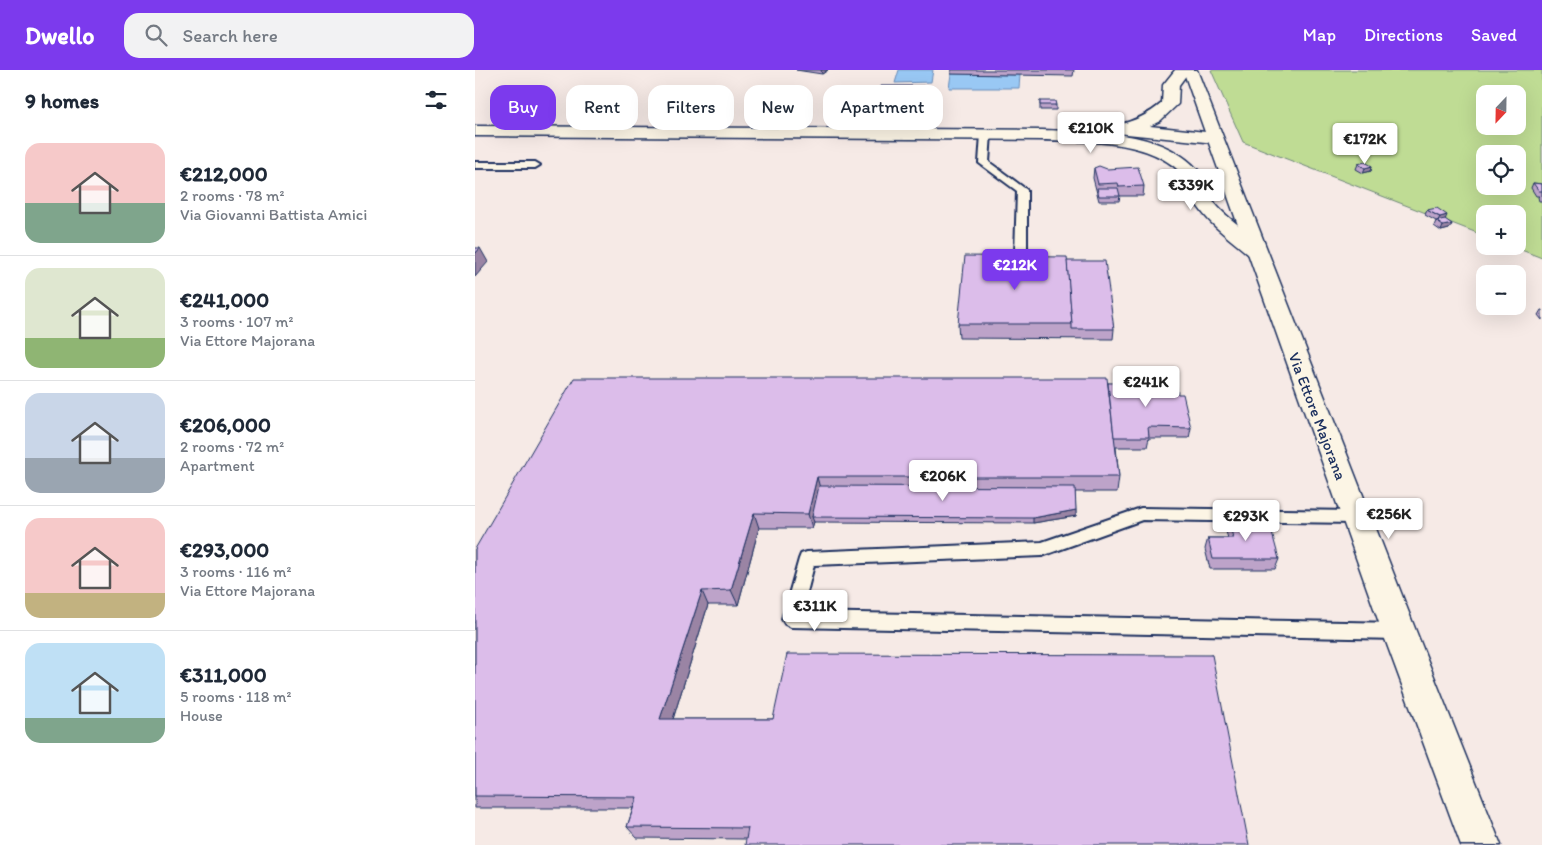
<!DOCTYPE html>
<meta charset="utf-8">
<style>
body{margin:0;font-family:Itim,sans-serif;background:#f2f2f3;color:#1f2937;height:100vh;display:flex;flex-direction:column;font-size:19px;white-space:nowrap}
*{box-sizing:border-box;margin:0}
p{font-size:16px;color:#747a83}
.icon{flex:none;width:28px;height:28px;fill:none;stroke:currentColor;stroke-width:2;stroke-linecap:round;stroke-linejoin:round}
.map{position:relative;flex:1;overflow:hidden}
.drawer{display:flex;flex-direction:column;background:#fff;width:475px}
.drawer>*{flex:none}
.top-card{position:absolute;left:15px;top:15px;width:475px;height:45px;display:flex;gap:10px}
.needle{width:32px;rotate:202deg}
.fabs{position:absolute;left:1001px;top:15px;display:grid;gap:10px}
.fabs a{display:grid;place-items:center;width:50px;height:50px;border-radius:10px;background:#fff;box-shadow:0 5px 20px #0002;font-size:25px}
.price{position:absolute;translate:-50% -42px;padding:0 11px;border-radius:5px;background:#fff;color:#222;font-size:16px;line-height:32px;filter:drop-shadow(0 1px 2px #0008)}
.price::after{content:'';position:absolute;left:50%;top:30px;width:15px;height:11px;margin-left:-8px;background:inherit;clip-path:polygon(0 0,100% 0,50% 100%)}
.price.on{background:#7c3aed;color:#fff}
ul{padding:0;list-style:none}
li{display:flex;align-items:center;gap:15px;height:125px;padding:0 25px}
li+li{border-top:1px solid #e0e1e3}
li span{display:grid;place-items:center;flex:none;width:140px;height:100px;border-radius:15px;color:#555}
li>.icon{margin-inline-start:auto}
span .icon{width:60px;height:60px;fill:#fffc;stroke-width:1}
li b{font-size:21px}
h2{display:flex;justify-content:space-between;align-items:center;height:60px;padding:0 25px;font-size:21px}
.chip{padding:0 18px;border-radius:15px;background:#fff;box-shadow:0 5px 20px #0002;font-size:18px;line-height:45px}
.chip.on{background:#7c3aed;color:#fff}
header{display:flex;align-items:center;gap:30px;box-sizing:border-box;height:70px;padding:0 25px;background:#7c3aed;color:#fff}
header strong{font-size:24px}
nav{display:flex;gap:28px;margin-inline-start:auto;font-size:18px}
.search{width:350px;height:45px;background:#f2f2f3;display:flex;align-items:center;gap:12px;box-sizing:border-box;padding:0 18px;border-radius:15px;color:#747a83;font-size:19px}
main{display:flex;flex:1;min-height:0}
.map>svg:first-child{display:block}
</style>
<header>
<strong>Dwello</strong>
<div class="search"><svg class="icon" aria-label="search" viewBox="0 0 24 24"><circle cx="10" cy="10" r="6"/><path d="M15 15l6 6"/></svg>Search here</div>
<nav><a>Map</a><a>Directions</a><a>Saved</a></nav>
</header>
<main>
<section class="drawer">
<h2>9 homes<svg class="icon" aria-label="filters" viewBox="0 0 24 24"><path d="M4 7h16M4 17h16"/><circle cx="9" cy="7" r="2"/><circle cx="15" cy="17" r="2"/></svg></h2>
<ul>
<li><span style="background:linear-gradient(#f6c9c9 60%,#7fa58c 0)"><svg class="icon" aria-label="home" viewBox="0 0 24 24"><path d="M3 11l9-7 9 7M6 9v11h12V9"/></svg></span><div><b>€212,000</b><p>2 rooms · 78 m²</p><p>Via Giovanni Battista Amici</p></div></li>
<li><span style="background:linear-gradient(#dfe7d0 70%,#8fb573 0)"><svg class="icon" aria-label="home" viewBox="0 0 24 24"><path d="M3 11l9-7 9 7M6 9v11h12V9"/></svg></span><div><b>€241,000</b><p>3 rooms · 107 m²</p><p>Via Ettore Majorana</p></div></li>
<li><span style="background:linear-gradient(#c9d6e8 65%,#9aa5b1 0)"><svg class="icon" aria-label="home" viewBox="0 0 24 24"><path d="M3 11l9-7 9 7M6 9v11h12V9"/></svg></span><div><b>€206,000</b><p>2 rooms · 72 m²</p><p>Apartment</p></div></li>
<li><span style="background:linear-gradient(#f6c9c9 75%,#c2b280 0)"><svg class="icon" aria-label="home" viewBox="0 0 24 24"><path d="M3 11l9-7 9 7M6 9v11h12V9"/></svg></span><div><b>€293,000</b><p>3 rooms · 116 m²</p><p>Via Ettore Majorana</p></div></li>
<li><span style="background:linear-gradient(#bfe0f5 75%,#7fa58c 0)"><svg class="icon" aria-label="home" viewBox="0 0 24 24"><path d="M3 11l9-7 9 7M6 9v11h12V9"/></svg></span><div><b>€311,000</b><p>5 rooms · 118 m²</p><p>House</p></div></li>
</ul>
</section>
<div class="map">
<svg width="1067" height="775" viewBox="0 0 1067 775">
<rect width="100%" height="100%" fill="#f6eae6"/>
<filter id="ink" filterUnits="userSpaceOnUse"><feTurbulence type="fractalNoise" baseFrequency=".02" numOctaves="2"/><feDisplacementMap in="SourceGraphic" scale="10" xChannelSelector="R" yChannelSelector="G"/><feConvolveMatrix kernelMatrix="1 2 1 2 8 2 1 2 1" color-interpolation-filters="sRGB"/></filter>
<g filter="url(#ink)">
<path fill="#bfdc94" stroke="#6d8679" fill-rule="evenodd" d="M736 0H1067V188L1036 176H1042V144H1010V166L768 72ZM1010 24H1042V56H1010ZM1010 84H1042V116H1010Z"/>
<g fill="#99c8f4" stroke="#678bb8">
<polygon points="424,0 458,0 456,12 420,13"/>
<polygon points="476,4 545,5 544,18 474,18"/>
</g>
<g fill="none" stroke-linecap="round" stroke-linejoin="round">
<g stroke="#1b2f5e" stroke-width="4">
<g id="lane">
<polygon points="511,61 516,64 514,92 552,120 552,184 550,186 546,187 540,184 542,121 504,93 506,64"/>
<polygon points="0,92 60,92 65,95 60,98 0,98"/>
<polygon points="666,438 881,441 887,443 889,447 887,451 881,453 667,450 567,486 339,495 327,542 924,553 930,555 933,561 930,567 924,569 316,557 310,554 307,549 324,489 326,484 332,482 567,472"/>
</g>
</g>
<g stroke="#1b2f5e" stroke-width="3">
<g id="street">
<path d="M700 0H715L704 15 703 34 685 51 675 56 740 63 746 64 748 68 746 72 740 73 642 63 640 59 642 55C660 51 673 45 687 33L688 15Z"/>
<path d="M0 56 567 60C618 62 686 59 723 100 733 111 733 127 743 137 757 153 779 163 791 181L788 185 781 187 774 185C757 170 737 157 724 138 717 129 717 116 710 107 677 68 613 72 567 70L0 66Z"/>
</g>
</g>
<g stroke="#1b2f5e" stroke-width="3">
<polygon id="secondary" points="708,0 722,0 941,561 1026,775 986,775 907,561"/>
</g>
<use href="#lane" fill="#fcf5e5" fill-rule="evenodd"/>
<use href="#street" fill="#fcf5e5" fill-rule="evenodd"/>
<use href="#secondary" fill="#fcf5e5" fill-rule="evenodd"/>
</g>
<g fill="#bda3c9" stroke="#1b2f5e">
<polygon points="321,0 353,0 347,4"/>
<polygon points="476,0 599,0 598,6 476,4"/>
<polygon points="451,25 448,39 403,39 402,30"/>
<polygon points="565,31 581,35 581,40 565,40"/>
<polygon points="883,94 897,96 896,101 888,103 881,99"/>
<polygon points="619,98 669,116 668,126 645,126 644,131 624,131 618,108"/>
<polygon points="1058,113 1067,114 1067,131 1064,131 1063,127 1064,126 1061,126 1056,118"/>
<polygon points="952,140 977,154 974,159 966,161 959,156 961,151 950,145"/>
<polygon points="592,191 639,259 638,269 484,268 483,254"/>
<polygon points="1066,240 1067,240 1067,250 1063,245"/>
<polygon points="633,313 703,324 716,358 714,368 674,368 672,377 641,377 644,407 642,422 600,422 601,446 558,453 339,452 337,458 284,458 263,535 233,535 198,649 298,649 737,585 271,769 162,768 152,757 158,738 0,738 0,479"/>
<polygon points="754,451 804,489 800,499 735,499 730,479 733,468 753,468 751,462"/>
</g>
<g fill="#9a84a4" stroke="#1b2f5e">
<polygon points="346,0 353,0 347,4"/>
<polygon points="450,16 451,25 448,39 448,30"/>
<polygon points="897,96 896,101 888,103 890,98"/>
<polygon points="972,145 970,150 962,152 965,147"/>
<polygon points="977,154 974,159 966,161 968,156"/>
<polygon points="5,178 13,192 0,207 0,184"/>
<polygon points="342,407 346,422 337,447 339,452 337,458 333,444"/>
<polygon points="601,440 601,446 558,453 558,448"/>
<polygon points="279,443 284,458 263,535 256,520"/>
<polygon points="227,521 233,535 194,662 185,649"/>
</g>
<g fill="#dcbdea" stroke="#1b2f5e">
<polygon points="406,16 450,16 448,30 402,30"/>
<polygon points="565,31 580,31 581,35 565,35"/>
<polygon points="890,92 897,96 890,98 883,94"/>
<polygon points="624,96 632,99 663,97 669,116 644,117 643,113 623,114 619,98"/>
<polygon points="1058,113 1067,114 1067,121 1064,121"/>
<polygon points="622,118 643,118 645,126 624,126"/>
<polygon points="962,138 972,145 965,147 952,140"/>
<polygon points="970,149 977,154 968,156 961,151"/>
<polygon points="0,178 5,178 0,184"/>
<polygon points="490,186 592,187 597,254 483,254"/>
<polygon points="592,191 630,191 639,259 597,259 597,254"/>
<polygon points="99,308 632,308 644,407 342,407 333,444 279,443 256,520 227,521 185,649 298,649 312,584 737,585 774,775 270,775 273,758 152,757 162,727 0,726 0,479"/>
<polygon points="701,312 703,324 708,324 716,358 673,357 674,367 639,367 633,313"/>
<polygon points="344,416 600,417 601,440 558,448 337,447"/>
<polygon points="754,451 794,452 804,489 738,489 733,468 758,468"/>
</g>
</g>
<g text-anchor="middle" stroke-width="4" stroke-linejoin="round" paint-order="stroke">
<g font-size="16" fill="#1b2f5e" stroke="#fcf5e5">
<text transform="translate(843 346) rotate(69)" y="6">Via Ettore Majorana</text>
</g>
</g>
</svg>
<div class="fabs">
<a><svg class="needle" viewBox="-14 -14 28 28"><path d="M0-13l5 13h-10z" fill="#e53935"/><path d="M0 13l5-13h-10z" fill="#747a83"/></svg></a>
<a><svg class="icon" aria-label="locate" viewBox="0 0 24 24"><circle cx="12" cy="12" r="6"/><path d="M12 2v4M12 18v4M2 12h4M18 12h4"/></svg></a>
<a>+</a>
<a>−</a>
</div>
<b class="price" style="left:616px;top:84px">€210K</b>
<b class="price" style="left:890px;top:95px">€172K</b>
<b class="price" style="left:716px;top:141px">€339K</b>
<b class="price on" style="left:540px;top:221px">€212K</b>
<b class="price" style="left:671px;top:338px">€241K</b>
<b class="price" style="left:468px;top:432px">€206K</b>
<b class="price" style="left:914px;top:470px">€256K</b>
<b class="price" style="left:771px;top:472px">€293K</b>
<b class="price" style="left:340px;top:562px">€311K</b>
<div class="top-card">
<a class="chip on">Buy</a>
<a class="chip">Rent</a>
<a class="chip">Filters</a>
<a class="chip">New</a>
<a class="chip">Apartment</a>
</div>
</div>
</main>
